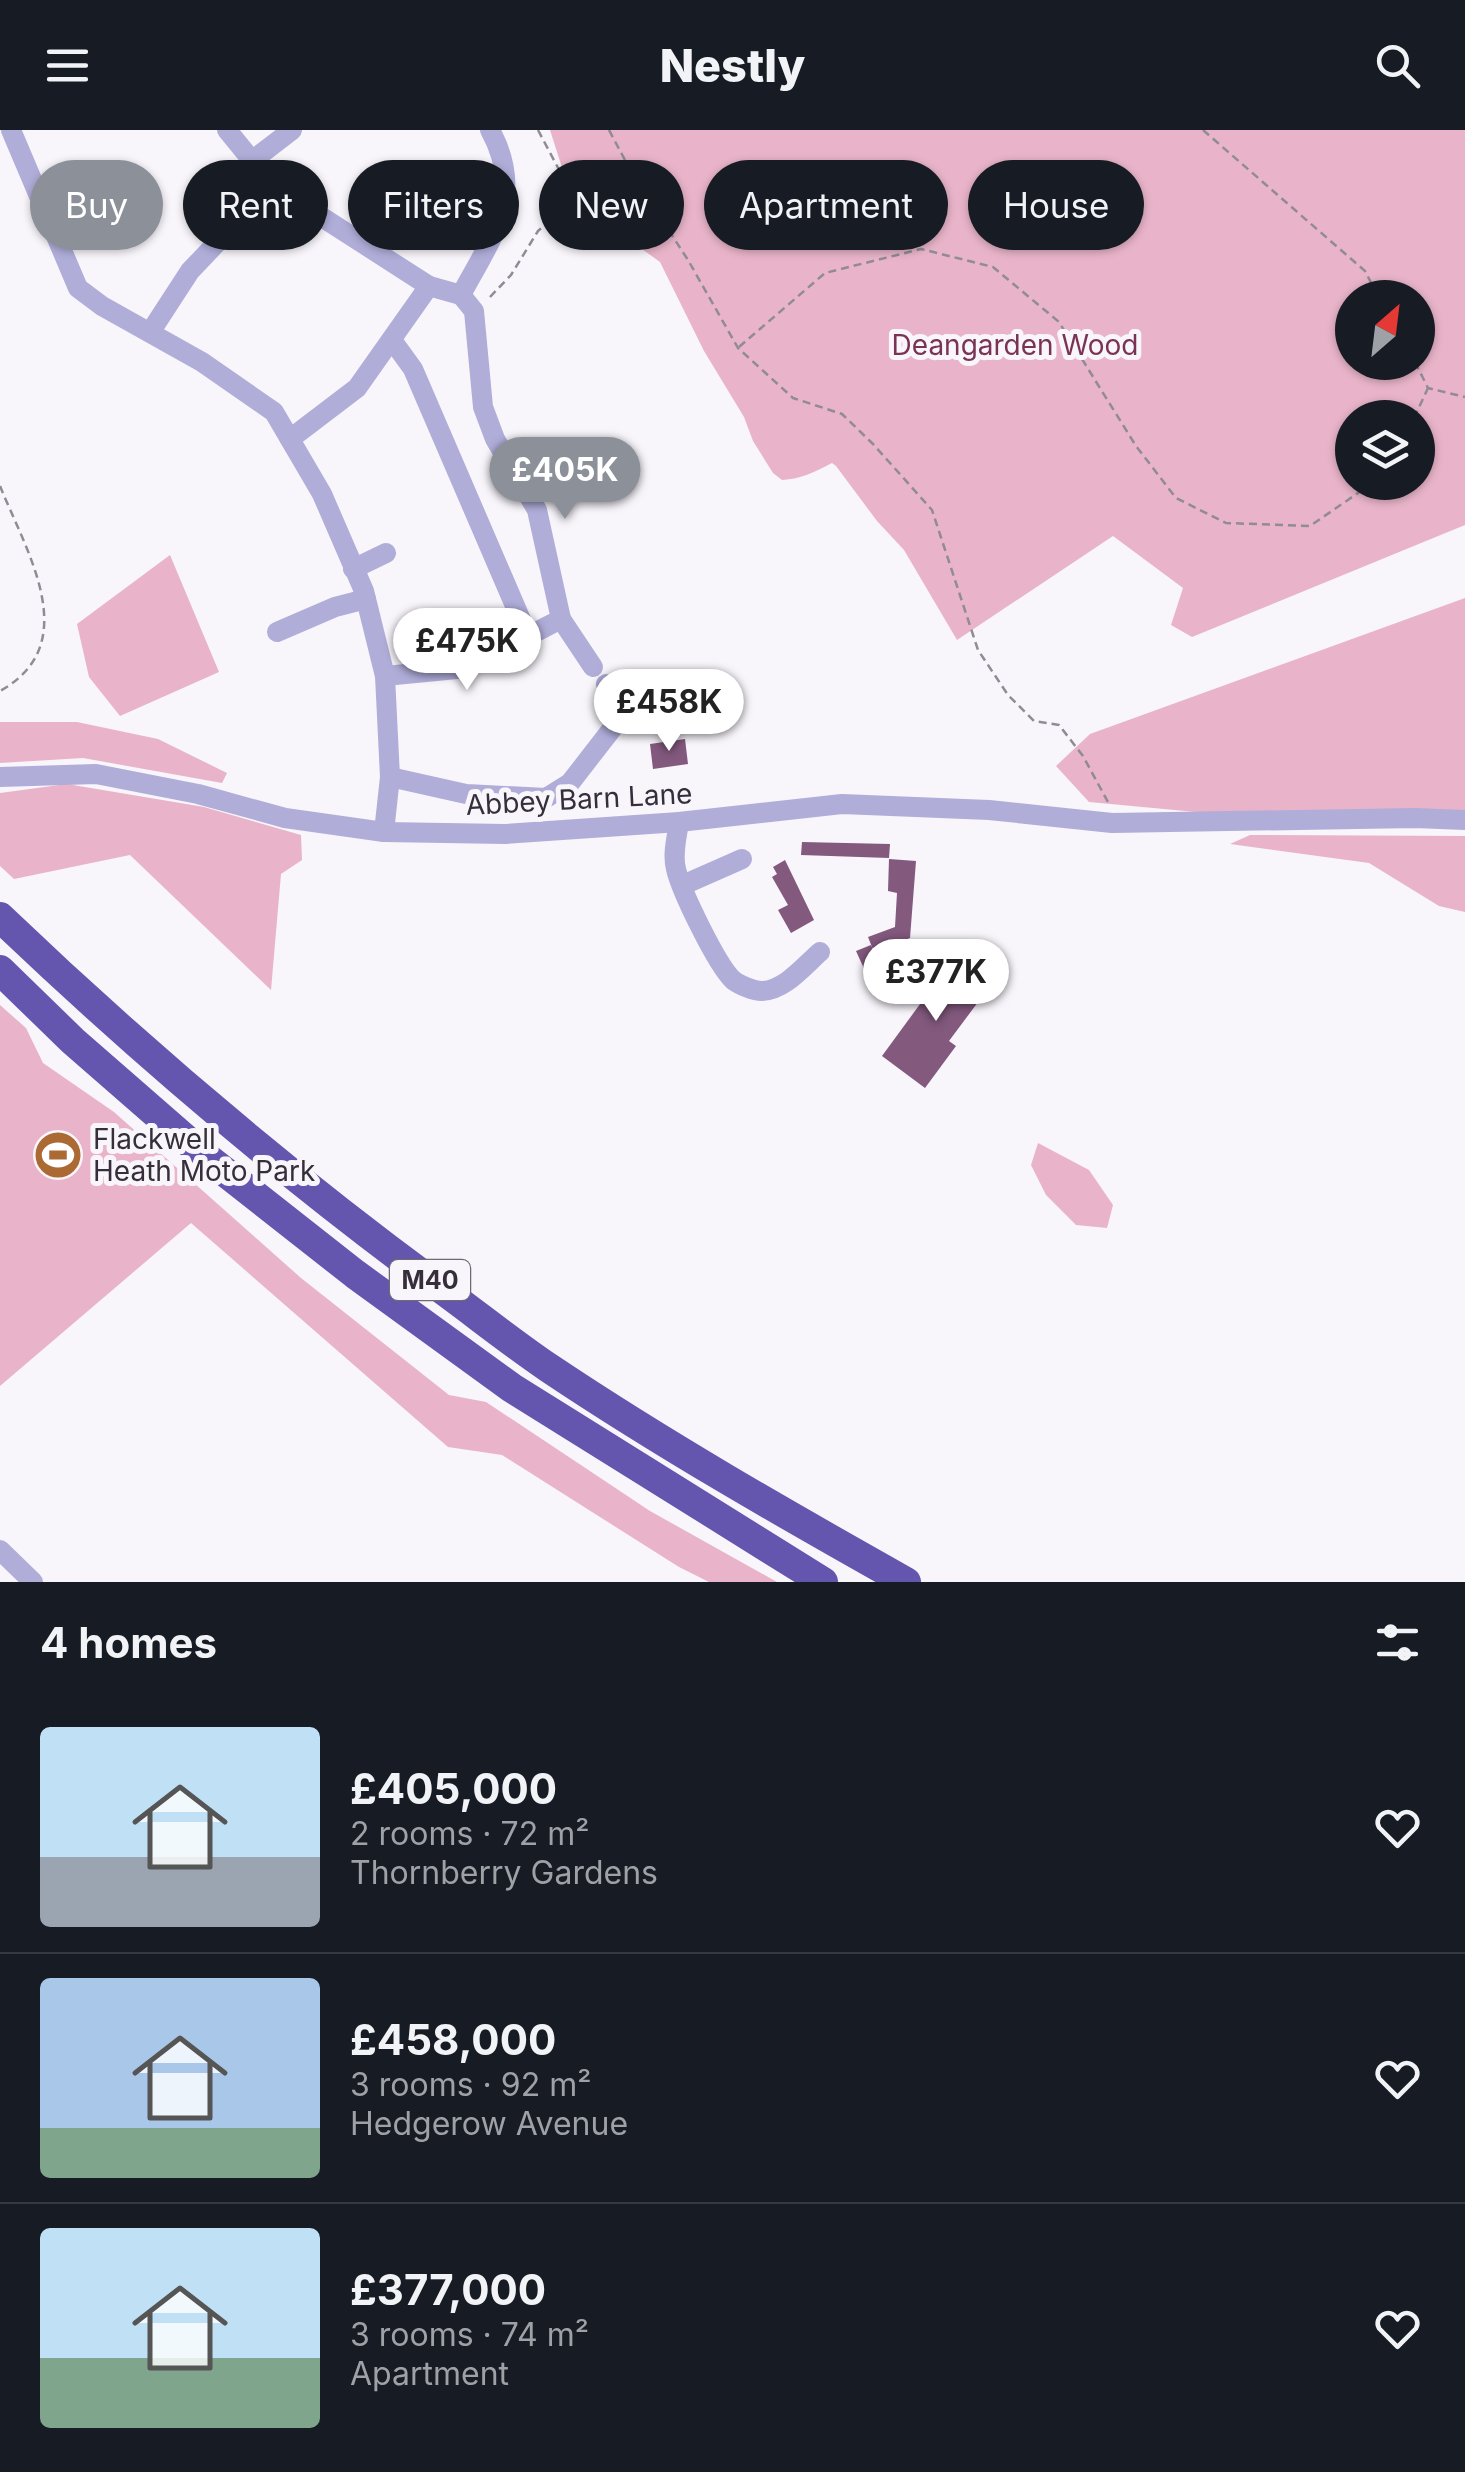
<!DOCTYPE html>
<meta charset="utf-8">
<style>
body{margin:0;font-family:Inter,sans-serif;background:#242831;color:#f1f3f6;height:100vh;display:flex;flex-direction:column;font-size:38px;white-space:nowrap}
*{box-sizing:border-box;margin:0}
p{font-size:32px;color:#9ea1a6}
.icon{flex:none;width:55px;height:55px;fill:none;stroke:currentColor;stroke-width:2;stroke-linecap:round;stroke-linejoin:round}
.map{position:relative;height:1452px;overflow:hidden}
.drawer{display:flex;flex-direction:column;background:#171b24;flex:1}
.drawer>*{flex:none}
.hud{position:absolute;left:30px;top:30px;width:1405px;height:90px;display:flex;gap:20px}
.needle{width:65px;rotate:28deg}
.fabs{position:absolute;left:1335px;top:150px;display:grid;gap:20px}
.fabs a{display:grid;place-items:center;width:100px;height:100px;border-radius:50%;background:#171b24;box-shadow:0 2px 8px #0004;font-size:50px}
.price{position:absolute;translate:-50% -85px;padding:0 22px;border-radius:35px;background:#fff;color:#222;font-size:32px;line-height:65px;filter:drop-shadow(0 2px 5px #0008)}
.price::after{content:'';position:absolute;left:50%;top:60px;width:30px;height:22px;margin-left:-15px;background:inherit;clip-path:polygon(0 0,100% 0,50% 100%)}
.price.selected{background:#8c9099;color:#fff}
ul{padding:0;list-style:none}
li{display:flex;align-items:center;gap:30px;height:250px;padding:0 40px}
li+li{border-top:2px solid #363941}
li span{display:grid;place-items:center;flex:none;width:280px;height:200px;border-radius:10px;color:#555}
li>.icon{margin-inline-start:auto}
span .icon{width:120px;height:120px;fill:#fffc;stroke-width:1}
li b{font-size:42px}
h2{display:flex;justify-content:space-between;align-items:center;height:120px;padding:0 40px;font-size:42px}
.pill{padding:0 35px;border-radius:45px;background:#171b24;box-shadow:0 2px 8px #0004;font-size:35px;line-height:90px}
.pill.selected{background:#8c9099;color:#fff}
header{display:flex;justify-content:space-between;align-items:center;height:130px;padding:0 40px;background:#171b24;font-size:45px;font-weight:800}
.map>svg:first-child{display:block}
</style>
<header><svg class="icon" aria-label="menu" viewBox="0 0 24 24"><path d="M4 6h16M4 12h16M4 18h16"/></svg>Nestly<svg class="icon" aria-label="search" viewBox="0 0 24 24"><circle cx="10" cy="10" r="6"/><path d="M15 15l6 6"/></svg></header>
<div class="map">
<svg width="1465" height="1452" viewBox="0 0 1465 1452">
<rect width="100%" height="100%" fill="#f8f5fb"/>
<g fill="#e9b4c9" fill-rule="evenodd">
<path d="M550 0H1465V395L1192 507 1171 495 1183 458 1113 406 957 510 904 420 877 391 836 336 832 333C815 342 801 349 782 350L773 343 753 311 744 287 704 221 660 132 572 69ZM1352 168H1418V232H1352ZM1352 288H1418V352H1352Z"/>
<polygon points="170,425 219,542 120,586 89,547 77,494"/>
<polygon points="1465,468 1465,688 1271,689 1089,672 1056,636 1090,604"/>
<polygon points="0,592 77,592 158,609 227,643 222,653 83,628 0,633"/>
<polygon points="67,654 204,677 301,705 302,730 281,744 271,860 130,725 14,749 0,736 0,663"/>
<polygon points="1250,705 1465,706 1465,782 1439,776 1369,733 1230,714"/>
<polygon points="0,875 26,898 43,933 114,982 301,1148 449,1265 486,1272 650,1381 777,1452 709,1452 679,1437 502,1325 448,1317 191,1093 0,1256"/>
<polygon points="1038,1013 1089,1040 1113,1075 1107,1098 1076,1095 1046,1065 1031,1035"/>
</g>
<g fill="#83597e">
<polygon points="685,609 688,634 653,639 650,614"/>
<polygon points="802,712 890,714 889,728 801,725"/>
<polygon points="889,729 916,731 910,808 874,822 868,807 895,797 897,763 888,761"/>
<polygon points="785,730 814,790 791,803 778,780 788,775 772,747 777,744 773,737"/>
<polygon points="871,815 890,858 876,865 856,821"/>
<polygon points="953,829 990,856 949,911 956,916 925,958 882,926"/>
</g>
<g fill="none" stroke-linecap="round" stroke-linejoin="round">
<g stroke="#908b94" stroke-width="2.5" stroke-dasharray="8 5" stroke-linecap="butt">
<polyline points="538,0 574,68"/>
<polyline points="609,0 634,47 688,130 738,218 793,268 842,284 873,314 932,380 978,520 1008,565 1034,591 1059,595 1083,626 1109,674"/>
<polyline points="1203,0 1365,141 1379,168"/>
<polyline points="490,167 511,145 538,101 546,94 559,90 609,35 632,46"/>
<polyline points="739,217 825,143 921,119 993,137 1059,192 1136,316 1176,368 1226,393 1310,396 1374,352"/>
<polyline points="1415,232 1428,258 1465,267"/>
<polyline points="1414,288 1428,258"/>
<path d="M0 356C26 421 85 514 0 561"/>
</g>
<g stroke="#b0add9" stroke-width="20">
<polyline points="11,0 78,158 102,176 202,232 274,282 322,364 364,461 385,546 390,647 384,702"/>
<polyline points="227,0 272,55 429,156"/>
<polyline points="253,30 292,0"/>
<polyline points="151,201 190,141 272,55"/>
<polyline points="392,210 413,239 528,506"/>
<polyline points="290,309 357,258 429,156 461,165"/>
<polyline points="353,439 386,423"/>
<polyline points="561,489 593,537"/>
<polyline points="277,502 335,477 366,469"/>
<path d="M385 546 467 538 561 489 537 380 495 309 483 277 474 181 461 165C492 107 526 65 490 0"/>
<polyline points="0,647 96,644 198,664 285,688 384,702 505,704 679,692 842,674 989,680 1112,693 1415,688 1465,690"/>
<polyline points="390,647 466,664 546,668 570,653 615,595 614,575 606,554"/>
<path d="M679 692C677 707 672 724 676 739 681 761 717 835 733 850 739 855 754 861 762 861 785 860 804 836 820 822"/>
<polyline points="683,755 742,729"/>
<polyline points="0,1420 33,1452"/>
</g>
<g stroke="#6455af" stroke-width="30">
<path d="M0 787C139 920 284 1043 439 1157 476 1184 512 1213 549 1238 664 1315 785 1384 906 1452"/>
<polyline points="0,840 73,911 206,1027 355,1144 512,1258 823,1452"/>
</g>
</g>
<defs>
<g id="stadium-disc" transform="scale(2.5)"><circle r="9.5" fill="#ab6934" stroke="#f8f5fb"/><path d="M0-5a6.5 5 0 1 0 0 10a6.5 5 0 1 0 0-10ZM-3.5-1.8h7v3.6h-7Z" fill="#fff"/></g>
</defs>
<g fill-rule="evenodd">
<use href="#stadium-disc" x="58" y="1025"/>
</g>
<g text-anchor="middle" stroke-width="10" stroke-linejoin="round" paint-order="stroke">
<rect fill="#f8f5fb" stroke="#706a75" stroke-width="2.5" x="390" y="1130" width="80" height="40" rx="8"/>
<g font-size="25" font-weight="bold" fill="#362f3b">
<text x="430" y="1159">M40</text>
</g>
<g font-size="28" fill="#7b3355" stroke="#f8f5fb">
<text x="1015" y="225">Deangarden Wood</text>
</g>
<g font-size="28" fill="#362f3b" stroke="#f8f5fb">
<text transform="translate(579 669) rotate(-3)" y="10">Abbey Barn Lane</text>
</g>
<g font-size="28" fill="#362f3b" stroke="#f8f5fb" text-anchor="start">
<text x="93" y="1019">Flackwell<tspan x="93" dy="32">Heath Moto Park</tspan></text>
</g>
</g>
</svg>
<div class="fabs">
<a><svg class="needle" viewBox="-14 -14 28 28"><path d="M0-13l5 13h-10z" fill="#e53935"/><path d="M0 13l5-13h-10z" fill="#9ea1a6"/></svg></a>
<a><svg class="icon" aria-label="layers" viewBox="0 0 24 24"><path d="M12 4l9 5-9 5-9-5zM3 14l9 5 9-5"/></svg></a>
</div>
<b class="price selected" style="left:565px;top:392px">£405K</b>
<b class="price" style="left:467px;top:563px">£475K</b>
<b class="price" style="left:669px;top:624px">£458K</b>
<b class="price" style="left:936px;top:894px">£377K</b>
<div class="hud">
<a class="pill selected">Buy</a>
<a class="pill">Rent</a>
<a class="pill">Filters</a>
<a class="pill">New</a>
<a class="pill">Apartment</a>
<a class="pill">House</a>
</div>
</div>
<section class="drawer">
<h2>4 homes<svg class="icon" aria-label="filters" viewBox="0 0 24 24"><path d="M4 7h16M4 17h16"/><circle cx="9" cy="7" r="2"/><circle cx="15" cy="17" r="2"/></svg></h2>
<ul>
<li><span style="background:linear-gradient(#bfe0f5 65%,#9aa5b1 0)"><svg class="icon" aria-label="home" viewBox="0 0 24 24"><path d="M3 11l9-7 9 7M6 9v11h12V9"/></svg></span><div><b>£405,000</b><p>2 rooms · 72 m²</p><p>Thornberry Gardens</p></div><svg class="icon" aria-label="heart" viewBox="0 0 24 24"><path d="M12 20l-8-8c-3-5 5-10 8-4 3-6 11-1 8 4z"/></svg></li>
<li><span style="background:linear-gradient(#a9c7e8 75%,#7fa58c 0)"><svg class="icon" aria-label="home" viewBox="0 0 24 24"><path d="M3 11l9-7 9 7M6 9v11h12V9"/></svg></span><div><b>£458,000</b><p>3 rooms · 92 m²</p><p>Hedgerow Avenue</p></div><svg class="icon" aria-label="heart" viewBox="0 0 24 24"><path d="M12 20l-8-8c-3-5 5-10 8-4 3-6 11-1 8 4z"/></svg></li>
<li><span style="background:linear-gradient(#bfe0f5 65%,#7fa58c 0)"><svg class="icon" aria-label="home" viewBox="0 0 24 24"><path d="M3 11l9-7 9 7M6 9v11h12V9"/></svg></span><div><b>£377,000</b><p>3 rooms · 74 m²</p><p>Apartment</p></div><svg class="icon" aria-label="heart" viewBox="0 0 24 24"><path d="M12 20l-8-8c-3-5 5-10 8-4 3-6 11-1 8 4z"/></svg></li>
</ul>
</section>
